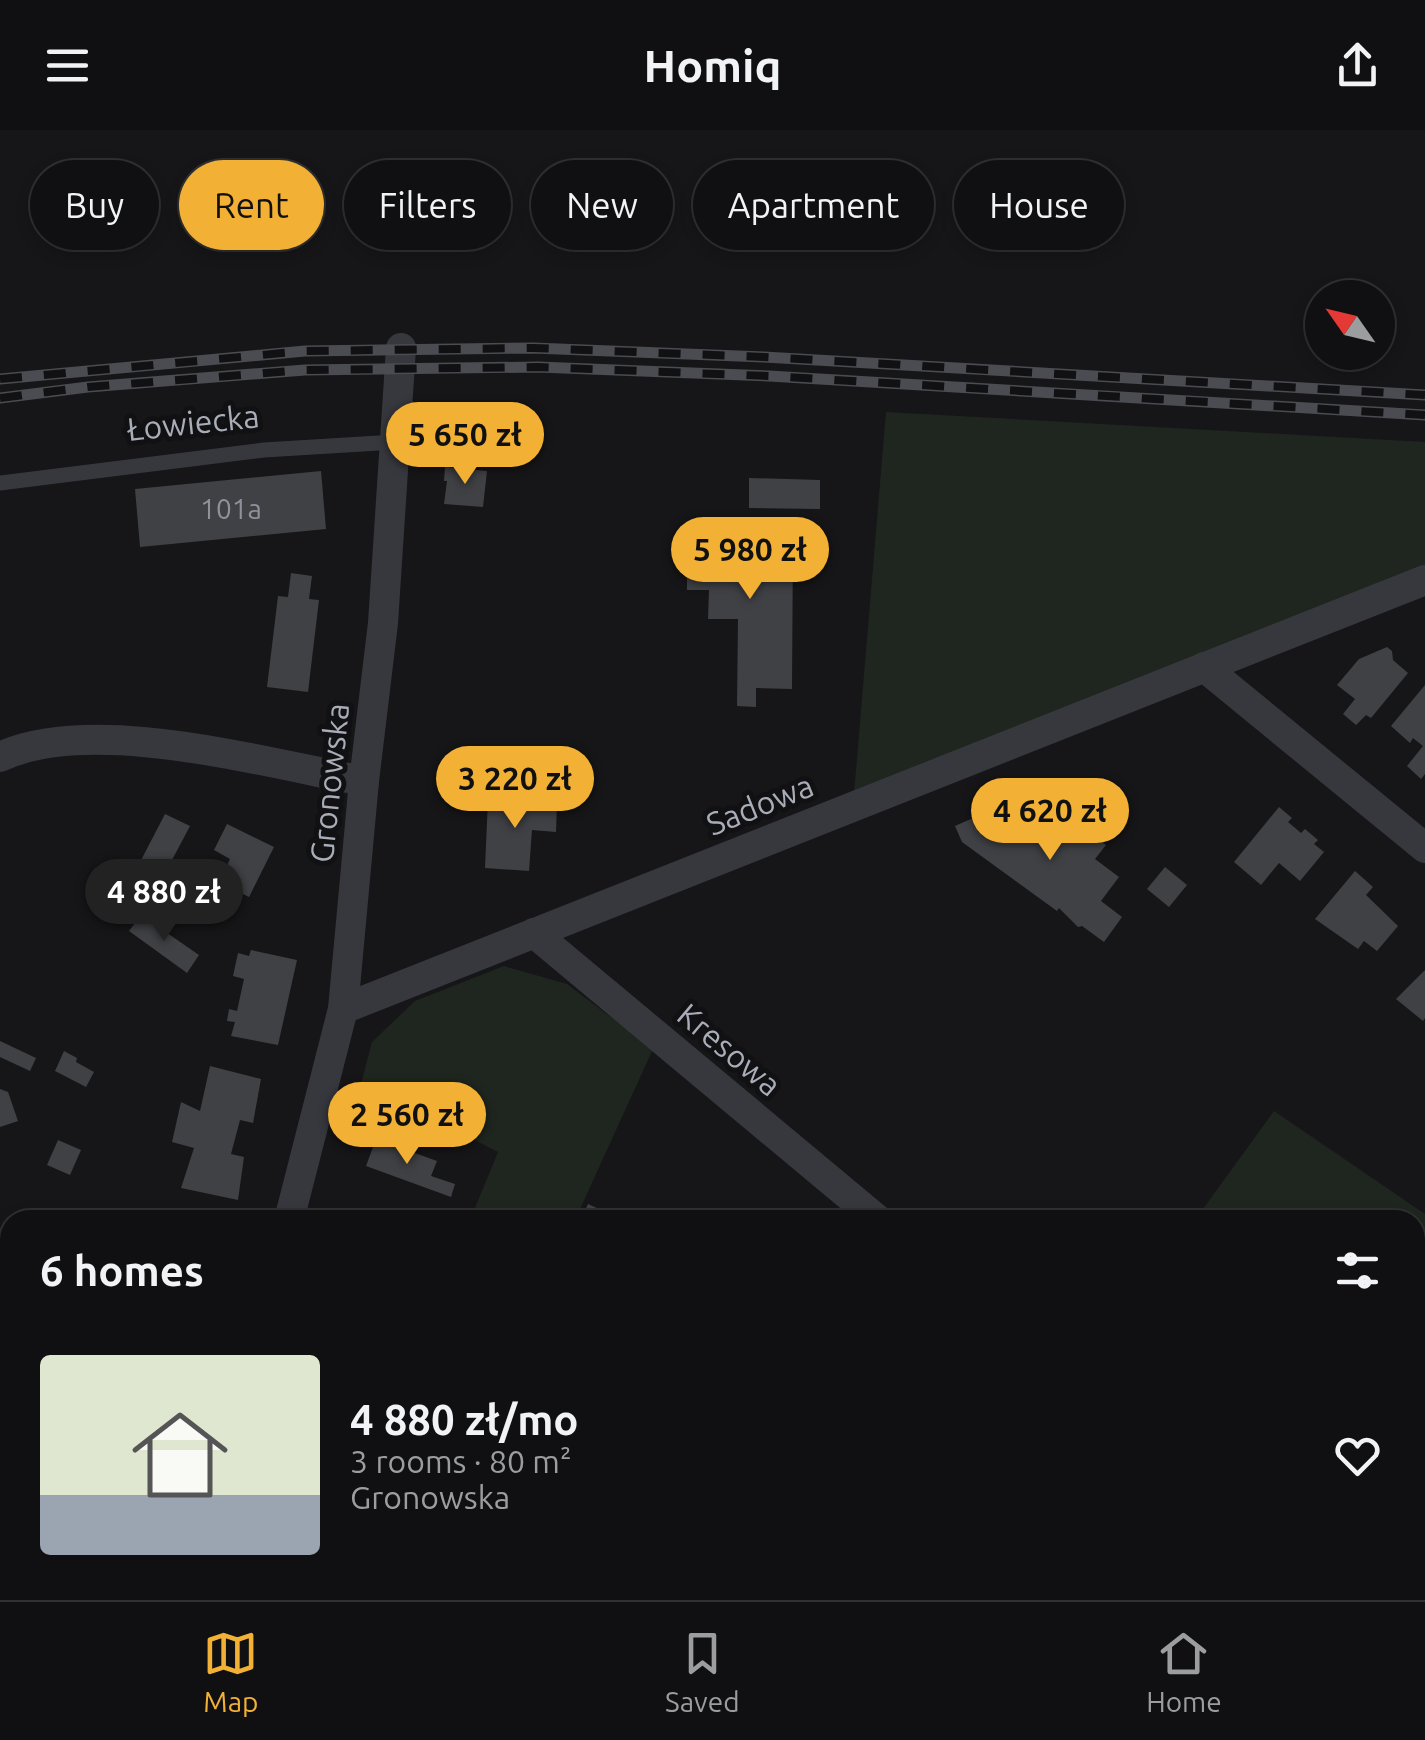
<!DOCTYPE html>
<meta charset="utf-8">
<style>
body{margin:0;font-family:Ubuntu,sans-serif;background:#1e1e20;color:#f1f3f6;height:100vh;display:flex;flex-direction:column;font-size:38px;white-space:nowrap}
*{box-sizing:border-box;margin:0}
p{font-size:32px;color:#9c9d9f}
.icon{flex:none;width:55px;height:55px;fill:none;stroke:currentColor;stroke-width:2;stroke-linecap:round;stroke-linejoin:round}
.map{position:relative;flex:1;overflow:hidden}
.side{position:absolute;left:0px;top:1080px;width:1425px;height:390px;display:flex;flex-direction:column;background:#101012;border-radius:30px 30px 0 0;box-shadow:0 5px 15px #0003,0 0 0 2px #303032}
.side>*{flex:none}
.top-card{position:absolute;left:30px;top:30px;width:1365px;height:90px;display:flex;gap:20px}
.needle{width:65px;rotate:304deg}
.tools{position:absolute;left:1305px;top:150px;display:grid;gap:20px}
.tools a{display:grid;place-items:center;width:90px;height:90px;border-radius:50%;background:#101012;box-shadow:0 5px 15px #0003,0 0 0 2px #303032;font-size:50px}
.price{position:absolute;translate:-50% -85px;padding:0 22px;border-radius:35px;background:#f2b134;color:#111;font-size:32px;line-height:65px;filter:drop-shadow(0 2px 5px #0008)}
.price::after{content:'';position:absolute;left:50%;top:60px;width:30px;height:22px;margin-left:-15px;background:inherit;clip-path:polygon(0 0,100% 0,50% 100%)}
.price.selected{background:#222;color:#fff}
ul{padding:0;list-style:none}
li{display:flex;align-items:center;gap:30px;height:250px;padding:0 40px}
li span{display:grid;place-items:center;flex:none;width:280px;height:200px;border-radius:10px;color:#555}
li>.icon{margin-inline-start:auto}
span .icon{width:120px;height:120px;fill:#fffc;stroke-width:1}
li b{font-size:42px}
h2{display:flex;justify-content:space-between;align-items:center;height:120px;padding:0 40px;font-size:42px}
.pill{padding:0 35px;border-radius:45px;background:#101012;box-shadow:0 5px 15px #0003,0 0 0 2px #303032;font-size:35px;line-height:90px}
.pill.selected{background:#f2b134;color:#111}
header{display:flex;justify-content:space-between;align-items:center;height:130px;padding:0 40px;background:#101012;font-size:45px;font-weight:600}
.tabs{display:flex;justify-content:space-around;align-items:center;height:140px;border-top:2px solid #303032;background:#101012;font-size:28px;color:#9c9d9f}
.tabs a{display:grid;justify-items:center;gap:5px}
.tabs .selected{color:#f2b134}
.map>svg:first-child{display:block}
</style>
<header><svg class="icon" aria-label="menu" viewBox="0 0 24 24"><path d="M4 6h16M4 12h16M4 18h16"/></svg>Homiq<svg class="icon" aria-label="share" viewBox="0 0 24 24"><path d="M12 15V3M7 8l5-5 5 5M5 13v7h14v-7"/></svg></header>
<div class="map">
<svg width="1425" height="1470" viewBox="0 0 1425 1470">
<rect width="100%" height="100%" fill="#161618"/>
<g fill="#1e261f">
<polygon points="886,282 1425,312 1425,450 853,676"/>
<polygon points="504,836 567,854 653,919 575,1090 470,1090 498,1022 433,989 424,1002 356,973 372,912 415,871"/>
<polygon points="1274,981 1425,1084 1425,1470 1363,1470 1351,1460 1415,1460 1415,1090 1195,1090"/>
</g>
<g fill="#404145">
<polygon points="445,337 487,341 483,377 444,374 447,351 444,351"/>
<polygon points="321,341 326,399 140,417 135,359"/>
<polygon points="749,348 820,350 820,379 749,378"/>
<polygon points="687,405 793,405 792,559 756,558 756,577 737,576 738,489 708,489 709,460 687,460"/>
<polygon points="291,443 312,446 309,469 319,470 308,562 267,557 278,466 288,467"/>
<polygon points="1387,517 1392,521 1393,530 1408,543 1371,588 1366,585 1356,595 1343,584 1355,569 1337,555 1359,529"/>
<polygon points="1425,555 1425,644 1421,649 1407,636 1423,616 1413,608 1410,613 1391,596"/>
<polygon points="488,669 557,673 556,702 532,700 529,741 485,738"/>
<polygon points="1048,673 1106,715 1095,729 1119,747 1101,771 1122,787 1104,812 1082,796 1078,797 1059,778 1057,781 962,712 955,696 980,685 995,697"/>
<polygon points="1279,677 1292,688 1288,692 1301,703 1305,699 1318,710 1314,714 1324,722 1300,751 1279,733 1261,755 1234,732"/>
<polygon points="727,682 735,698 719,706 711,690"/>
<polygon points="165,684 190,696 162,749 138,736"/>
<polygon points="227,694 274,717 249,767 219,752 230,729 214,720"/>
<polygon points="1165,737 1187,755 1169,777 1147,759"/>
<polygon points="1355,741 1373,757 1366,765 1398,796 1377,821 1364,811 1358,819 1315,789"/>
<polygon points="141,785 199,825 187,843 129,801"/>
<polygon points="251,820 297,830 278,915 231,906 235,892 227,891 229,879 237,881 244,849 233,846 238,823 249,826"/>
<polygon points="1425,840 1425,888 1423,891 1396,869"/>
<polygon points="0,911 36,928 30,941 0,927"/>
<polygon points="64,921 77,928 76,932 94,942 86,957 55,941"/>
<polygon points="210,936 261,949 253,993 240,990 231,1024 244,1027 238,1070 181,1058 194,1018 172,1012 181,972 200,981"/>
<polygon points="0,959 8,962 18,991 0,997"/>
<polygon points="376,1009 437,1031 431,1046 455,1054 451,1067 366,1036"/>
<polygon points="58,1010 81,1020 70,1045 47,1035"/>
<polygon points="588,1074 612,1085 624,1090 581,1090"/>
<polygon points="0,1140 10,1145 10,1170 0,1165"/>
<polygon points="0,1345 10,1351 10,1391 0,1385"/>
<polygon points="85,1460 105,1460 125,1466 124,1470 82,1470"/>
<polygon points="265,1460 315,1460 311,1470 293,1464 291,1469"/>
<polygon points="807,1460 845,1460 843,1465 846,1466 844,1470 803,1470"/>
<polygon points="913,1460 951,1460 949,1467 945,1466 943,1470 909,1470"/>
<polygon points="1105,1460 1163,1460 1175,1470 1117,1470"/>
</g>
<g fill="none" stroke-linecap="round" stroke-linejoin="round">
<polyline stroke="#37383d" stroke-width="15" points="0,353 264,320 395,312"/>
<g stroke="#37383d" stroke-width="30">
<polyline points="1204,537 1425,718"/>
<path d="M0 627C91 584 266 633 364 651"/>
<polyline points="534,803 878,1090"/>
<polyline points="343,879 1425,450"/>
<polyline points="289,1090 343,879 364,651 383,493 401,218"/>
<polyline points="1327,1460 1339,1470"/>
<polyline points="196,1470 199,1460"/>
<polyline points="1021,1470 1025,1460"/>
</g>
<g stroke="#4a4c52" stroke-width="11">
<g id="rail">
<polyline points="0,249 305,221 533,218 764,227 1425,265"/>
<polyline points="0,268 88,257 305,240 538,237 769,246 1425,285"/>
</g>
</g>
<use href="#rail" stroke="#111113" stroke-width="8" stroke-dasharray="22" stroke-linecap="butt"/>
</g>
<g text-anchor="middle" stroke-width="10" stroke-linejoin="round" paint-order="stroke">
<g font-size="28" fill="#8e929b">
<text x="231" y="389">101a</text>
</g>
<g font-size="32" fill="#a8adb8" stroke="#111113">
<text transform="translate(193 293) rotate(-6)" y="11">Łowiecka</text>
<text transform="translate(330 653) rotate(-84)" y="11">Gronowska</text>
<text transform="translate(760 675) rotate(-22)" y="11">Sadowa</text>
<text transform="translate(729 920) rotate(40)" y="11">Kresowa</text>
</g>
</g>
</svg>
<div class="tools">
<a><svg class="needle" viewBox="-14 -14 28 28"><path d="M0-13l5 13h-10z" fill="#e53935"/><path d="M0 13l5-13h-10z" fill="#9c9d9f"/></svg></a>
</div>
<b class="price" style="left:465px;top:357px">5 650 zł</b>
<b class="price" style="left:750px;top:472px">5 980 zł</b>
<b class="price" style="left:515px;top:701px">3 220 zł</b>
<b class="price" style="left:1050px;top:733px">4 620 zł</b>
<b class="price selected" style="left:164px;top:814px">4 880 zł</b>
<b class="price" style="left:407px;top:1037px">2 560 zł</b>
<div class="top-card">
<a class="pill">Buy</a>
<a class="pill selected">Rent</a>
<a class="pill">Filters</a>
<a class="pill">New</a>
<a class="pill">Apartment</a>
<a class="pill">House</a>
</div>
<section class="side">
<h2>6 homes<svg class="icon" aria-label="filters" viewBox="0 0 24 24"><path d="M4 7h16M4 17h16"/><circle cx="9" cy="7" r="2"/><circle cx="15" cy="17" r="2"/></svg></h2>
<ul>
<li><span style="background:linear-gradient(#dfe7d0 70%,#9aa5b1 0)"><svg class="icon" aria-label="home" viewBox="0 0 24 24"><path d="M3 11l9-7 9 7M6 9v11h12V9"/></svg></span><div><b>4 880 zł/mo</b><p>3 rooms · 80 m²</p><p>Gronowska</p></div><svg class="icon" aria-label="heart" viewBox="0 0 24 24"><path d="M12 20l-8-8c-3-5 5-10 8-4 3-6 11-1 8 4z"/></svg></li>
</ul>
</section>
</div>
<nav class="tabs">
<a class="selected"><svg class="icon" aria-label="map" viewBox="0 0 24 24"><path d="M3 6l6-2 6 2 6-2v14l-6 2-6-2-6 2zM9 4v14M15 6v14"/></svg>Map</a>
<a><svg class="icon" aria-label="saved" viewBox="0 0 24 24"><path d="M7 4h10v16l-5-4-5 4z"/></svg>Saved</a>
<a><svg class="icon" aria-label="home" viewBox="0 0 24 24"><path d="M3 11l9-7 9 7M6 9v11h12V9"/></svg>Home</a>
</nav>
